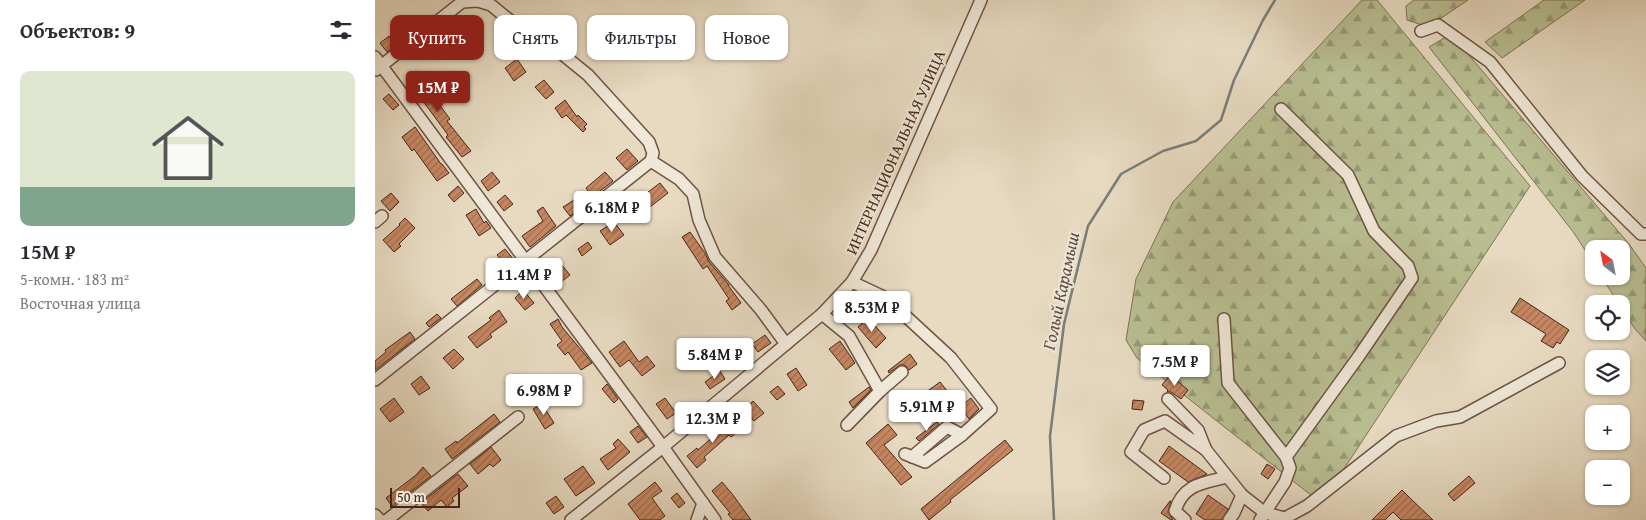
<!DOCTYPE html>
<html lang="ru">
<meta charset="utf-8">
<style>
body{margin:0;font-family:"Gentium Book Plus",serif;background:#f2f2f3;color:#2b2b33;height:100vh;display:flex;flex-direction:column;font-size:19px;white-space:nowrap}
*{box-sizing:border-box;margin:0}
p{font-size:16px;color:#7c7c81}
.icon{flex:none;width:28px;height:28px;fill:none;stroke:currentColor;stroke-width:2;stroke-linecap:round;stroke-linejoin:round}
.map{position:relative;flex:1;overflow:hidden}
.sheet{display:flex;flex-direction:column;background:#fff;width:375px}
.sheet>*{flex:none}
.guide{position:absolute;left:15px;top:15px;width:475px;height:45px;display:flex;gap:10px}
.needle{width:32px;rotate:328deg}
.controls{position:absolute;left:1210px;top:240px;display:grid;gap:10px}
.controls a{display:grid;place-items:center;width:45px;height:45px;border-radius:10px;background:#fff;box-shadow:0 1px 4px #0004;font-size:25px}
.scale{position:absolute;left:15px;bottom:12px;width:70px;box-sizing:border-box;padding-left:5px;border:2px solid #472619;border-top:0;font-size:14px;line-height:18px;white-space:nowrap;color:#472619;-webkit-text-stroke:4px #efe7d7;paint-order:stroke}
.price{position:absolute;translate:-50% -42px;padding:0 11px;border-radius:5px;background:#fff;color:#222;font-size:16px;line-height:32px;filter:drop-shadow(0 1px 2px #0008)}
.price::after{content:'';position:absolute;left:50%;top:30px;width:15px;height:11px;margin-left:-8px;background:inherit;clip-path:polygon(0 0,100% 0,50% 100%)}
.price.active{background:#8f2418;color:#fff}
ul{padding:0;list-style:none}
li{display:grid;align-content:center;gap:10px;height:265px;padding:0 20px}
li span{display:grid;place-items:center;height:155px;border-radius:10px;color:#555}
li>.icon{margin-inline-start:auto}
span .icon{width:90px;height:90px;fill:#fffc;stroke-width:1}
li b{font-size:21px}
h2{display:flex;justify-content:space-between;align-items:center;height:60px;padding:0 20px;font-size:21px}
.chip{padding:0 18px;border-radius:10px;background:#fff;box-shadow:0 1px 4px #0004;font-size:18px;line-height:45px}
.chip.active{background:#8f2418;color:#fff}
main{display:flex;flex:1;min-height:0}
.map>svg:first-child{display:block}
</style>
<main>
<section class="sheet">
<h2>Объектов: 9<svg class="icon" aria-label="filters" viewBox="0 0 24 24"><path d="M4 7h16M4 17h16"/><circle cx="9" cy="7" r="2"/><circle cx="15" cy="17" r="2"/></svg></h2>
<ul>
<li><span style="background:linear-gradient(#dfe7d0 75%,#7fa58c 0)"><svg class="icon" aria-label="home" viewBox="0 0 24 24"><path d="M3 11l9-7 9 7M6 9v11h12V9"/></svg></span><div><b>15M ₽</b><p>5-комн. · 183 m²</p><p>Восточная улица</p></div></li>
</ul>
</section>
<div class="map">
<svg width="1271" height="520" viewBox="0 0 1271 520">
<defs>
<pattern id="forest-firs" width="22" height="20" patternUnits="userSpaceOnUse" patternTransform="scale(1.25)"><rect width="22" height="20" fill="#b8be91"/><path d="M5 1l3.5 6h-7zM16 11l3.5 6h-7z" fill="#979a76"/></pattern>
<pattern id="building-hatch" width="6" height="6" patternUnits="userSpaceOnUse" patternTransform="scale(1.25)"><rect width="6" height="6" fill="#c68761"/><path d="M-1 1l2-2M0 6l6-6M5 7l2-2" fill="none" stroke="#a36e4f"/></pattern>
</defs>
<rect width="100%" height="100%" fill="#e7dac1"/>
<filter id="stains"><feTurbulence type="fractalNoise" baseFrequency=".004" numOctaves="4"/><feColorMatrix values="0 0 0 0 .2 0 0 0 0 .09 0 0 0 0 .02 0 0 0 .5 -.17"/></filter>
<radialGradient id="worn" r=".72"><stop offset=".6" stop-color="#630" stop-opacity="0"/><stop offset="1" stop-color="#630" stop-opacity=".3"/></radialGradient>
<g fill="url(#forest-firs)" stroke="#807255">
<polygon points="987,0 1002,0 1155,186 955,490 937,496 762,358 751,340 761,279 798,202"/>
<polygon points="1039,0 1093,0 1053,27 1032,20 1031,6"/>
<polygon points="1169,0 1210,0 1127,58 1110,42"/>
<polygon points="1076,34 1254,244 1271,268 1271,341 1260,329 1246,307 1246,304 1244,304 1226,276 1246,276 1246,249 1219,249 1219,264 1199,233 1054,47"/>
</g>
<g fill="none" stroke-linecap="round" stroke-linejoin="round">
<polyline stroke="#787e7a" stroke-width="2.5" points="679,520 675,436 689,324 713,226 746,174 788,151 821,141 846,120 859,80 888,20 900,0"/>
</g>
<g fill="url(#building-hatch)" stroke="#472619">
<polygon points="96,28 104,38 94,46 86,36"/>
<polygon points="35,32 12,52 5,43 14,36 19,43"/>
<polygon points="142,59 151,72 139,81 130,68"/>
<polygon points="42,71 52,88 54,86 60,94 58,96 75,119 72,121 96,151 87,157 71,137 73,135 31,78"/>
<polygon points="169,80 179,92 171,99 160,87"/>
<polygon points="14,94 24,105 18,110 8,99"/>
<polygon points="190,100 202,117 203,115 212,124 209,127 211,129 208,132 191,115 187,118 180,108"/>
<polygon points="40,127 66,164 67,164 74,173 62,181 39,149 37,151 27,137"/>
<polygon points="252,149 263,161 252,170 241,158"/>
<polygon points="117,172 125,182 113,191 106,181"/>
<polygon points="230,172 238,181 217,197 211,188"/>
<polygon points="285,183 293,193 271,210 273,213 265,219 256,205"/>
<polygon points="83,186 89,193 79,202 73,195"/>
<polygon points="16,193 24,202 15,211 6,201"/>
<polygon points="130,195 138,204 129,211 122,202"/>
<polygon points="199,200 205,208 195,216 188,207"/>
<polygon points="168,207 181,226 155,247 147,236 168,221 162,211"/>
<polygon points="101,209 109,223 111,221 116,228 104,236 91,215"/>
<polygon points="30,218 40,228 24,244 26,246 19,252 8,240 25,225 24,224"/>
<polygon points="239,222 249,235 235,245 225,231"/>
<polygon points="315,232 330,253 334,262 354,285 353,285 366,303 357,310 351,301 354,299 332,266 328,269 307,237"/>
<polygon points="213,242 217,248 207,256 203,249"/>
<polygon points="130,249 139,260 131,266 122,255"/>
<polygon points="186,264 195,275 186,282 178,271"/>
<polygon points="102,279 107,285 82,306 76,299"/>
<polygon points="148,290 159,303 150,310 140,298"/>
<polygon points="1145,298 1194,330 1185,344 1182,342 1178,348 1166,341 1171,334 1136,312"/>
<polygon points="124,310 132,322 115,334 117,337 102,348 93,337 116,320 114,318"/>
<polygon points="62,314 66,318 54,327 51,323"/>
<polygon points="493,318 511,338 501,348 483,327"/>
<polygon points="183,319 187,327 217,363 206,370 193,352 190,355 182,345 187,341 175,324"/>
<polygon points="35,332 40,339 0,370 0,361 11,352 10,350"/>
<polygon points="390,335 396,343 383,352 377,344"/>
<polygon points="249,341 264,362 272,356 280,366 267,376 254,360 245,367 234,352"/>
<polygon points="465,341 480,363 471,370 454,349"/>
<polygon points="79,349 89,359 78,369 68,358"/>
<polygon points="366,352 372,360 364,367 357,359"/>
<polygon points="535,354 542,364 534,370 530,365 525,365 514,373 513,371"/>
<polygon points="421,368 432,385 423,391 412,374"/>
<polygon points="345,371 350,379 335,389 330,382"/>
<polygon points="795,375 813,390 806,399 796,392 792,392 793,390 787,385"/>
<polygon points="46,376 55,388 44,395 36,384"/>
<polygon points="565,382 573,392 551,409 543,398"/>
<polygon points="232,384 243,399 239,403 227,389"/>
<polygon points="403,386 410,394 402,400 395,392"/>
<polygon points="494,387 496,390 478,408 474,402"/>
<polygon points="19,398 29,412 15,422 5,409"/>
<polygon points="290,398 301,413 292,419 281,404"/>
<polygon points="596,398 604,409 594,419 585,407"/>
<polygon points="758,400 769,401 767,410 757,409"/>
<polygon points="378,401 389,413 379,421 369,410"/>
<polygon points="167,404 179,423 170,429 158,409"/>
<polygon points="119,414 125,422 77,459 70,449 81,441 82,443"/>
<polygon points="357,420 365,430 356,437 354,435 329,457 331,460 322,468 312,456 322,448 323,450"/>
<polygon points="562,422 564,424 544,441 541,438"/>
<polygon points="513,424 522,435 509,445 537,477 526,485 491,443"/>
<polygon points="263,426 272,437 263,443 255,432"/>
<polygon points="243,439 255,452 233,470 225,459 241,448 238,444"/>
<polygon points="630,440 638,450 575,500 576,502 554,520 546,509"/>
<polygon points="794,446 832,474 813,482 784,461"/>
<polygon points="116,447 126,460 118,467 115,464 103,474 95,464"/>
<polygon points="892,464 900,469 893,479 886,474"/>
<polygon points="208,466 220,483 201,496 189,479"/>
<polygon points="48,467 56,476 17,506 11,498 41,475"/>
<polygon points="83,474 93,486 77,498 79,501 72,507 66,500 53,511 46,503"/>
<polygon points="1094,476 1100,483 1079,501 1073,494"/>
<polygon points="280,482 287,491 277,498 290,516 285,520 265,520 253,504"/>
<polygon points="347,482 358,495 376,520 358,520 353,514 355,513 337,491"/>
<polygon points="1027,490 1034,497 1058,520 1026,520 1018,512 1010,520 997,520"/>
<polygon points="302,493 310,503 304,508 296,498"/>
<polygon points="833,495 853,509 847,520 830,520 821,514"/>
<polygon points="181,496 189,507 179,514 171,503"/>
<polygon points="795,501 796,501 793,512 798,520 796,520 786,513"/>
</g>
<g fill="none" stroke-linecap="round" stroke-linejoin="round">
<g stroke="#6f5343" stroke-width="14">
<g id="minor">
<polyline points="1046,31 1063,25 1115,62 1207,176 1266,234 1271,234"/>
<polyline points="0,57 288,447 340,520"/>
<polyline points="1,70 87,2 103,1 116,5 160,41 181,49 213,75 274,142 278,153 276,161"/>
<polyline points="906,109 973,175 999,231 1033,266 1037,278 984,356 911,457"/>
<polyline points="276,161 304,179 318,194 324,220 340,257 386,310 411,344"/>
<polyline points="0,222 7,216"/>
<polyline points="477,282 511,298 576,358 616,409 587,435 550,462 530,454"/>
<polyline points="447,314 474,336 505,391"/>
<polyline points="849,319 853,383 911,457 915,468 910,482 885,520"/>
<polyline points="0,380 276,161"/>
<polyline points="793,399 823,430 831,450"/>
<polyline points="472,425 505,391 527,372"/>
<polyline points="537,457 572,427 587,435"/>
<polyline points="789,478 756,452 769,430 790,421 831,450 867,495 890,513 910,518 932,506 1021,436 1061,421 1085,417 1184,363"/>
<polyline points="0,515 5,520"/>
<polyline points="12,520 143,417"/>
<polyline points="196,520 288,447 447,314 477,282 496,250 606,0"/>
<polyline points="322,520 328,503"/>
<path d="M810 520 800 511C808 484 828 483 852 477"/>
<polyline points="854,520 859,513 867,495"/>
</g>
</g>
<use href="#minor" stroke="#efe7d7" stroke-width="11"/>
</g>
<g text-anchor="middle" stroke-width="4" stroke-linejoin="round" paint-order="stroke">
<g font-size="16" fill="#472619" stroke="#efe7d7">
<text transform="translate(520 152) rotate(-66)" y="6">ИНТЕРНАЦИОНАЛЬНАЯ УЛИЦА</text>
</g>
<g font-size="18" font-style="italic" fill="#5c4b42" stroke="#efe7d7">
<text transform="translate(686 291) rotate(-78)" y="6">Голый Карамыш</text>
</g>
</g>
<rect width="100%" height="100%" filter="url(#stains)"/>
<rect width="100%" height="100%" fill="url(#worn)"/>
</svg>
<div class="controls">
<a><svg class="needle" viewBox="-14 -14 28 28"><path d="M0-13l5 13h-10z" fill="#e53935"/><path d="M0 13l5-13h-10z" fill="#7c7c81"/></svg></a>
<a><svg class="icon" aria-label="locate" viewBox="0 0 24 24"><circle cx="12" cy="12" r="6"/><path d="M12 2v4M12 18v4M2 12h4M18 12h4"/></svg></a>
<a><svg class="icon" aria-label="layers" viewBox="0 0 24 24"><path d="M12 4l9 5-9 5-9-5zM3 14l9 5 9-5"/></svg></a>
<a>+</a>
<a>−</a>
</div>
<div class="scale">50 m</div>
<b class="price active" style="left:63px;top:113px">15M ₽</b>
<b class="price" style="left:237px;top:233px">6.18M ₽</b>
<b class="price" style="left:149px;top:300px">11.4M ₽</b>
<b class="price" style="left:497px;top:333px">8.53M ₽</b>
<b class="price" style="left:340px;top:380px">5.84M ₽</b>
<b class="price" style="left:800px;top:387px">7.5M ₽</b>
<b class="price" style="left:169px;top:416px">6.98M ₽</b>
<b class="price" style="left:552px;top:432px">5.91M ₽</b>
<b class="price" style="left:338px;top:444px">12.3M ₽</b>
<div class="guide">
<a class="chip active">Купить</a>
<a class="chip">Снять</a>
<a class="chip">Фильтры</a>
<a class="chip">Новое</a>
</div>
</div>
</main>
